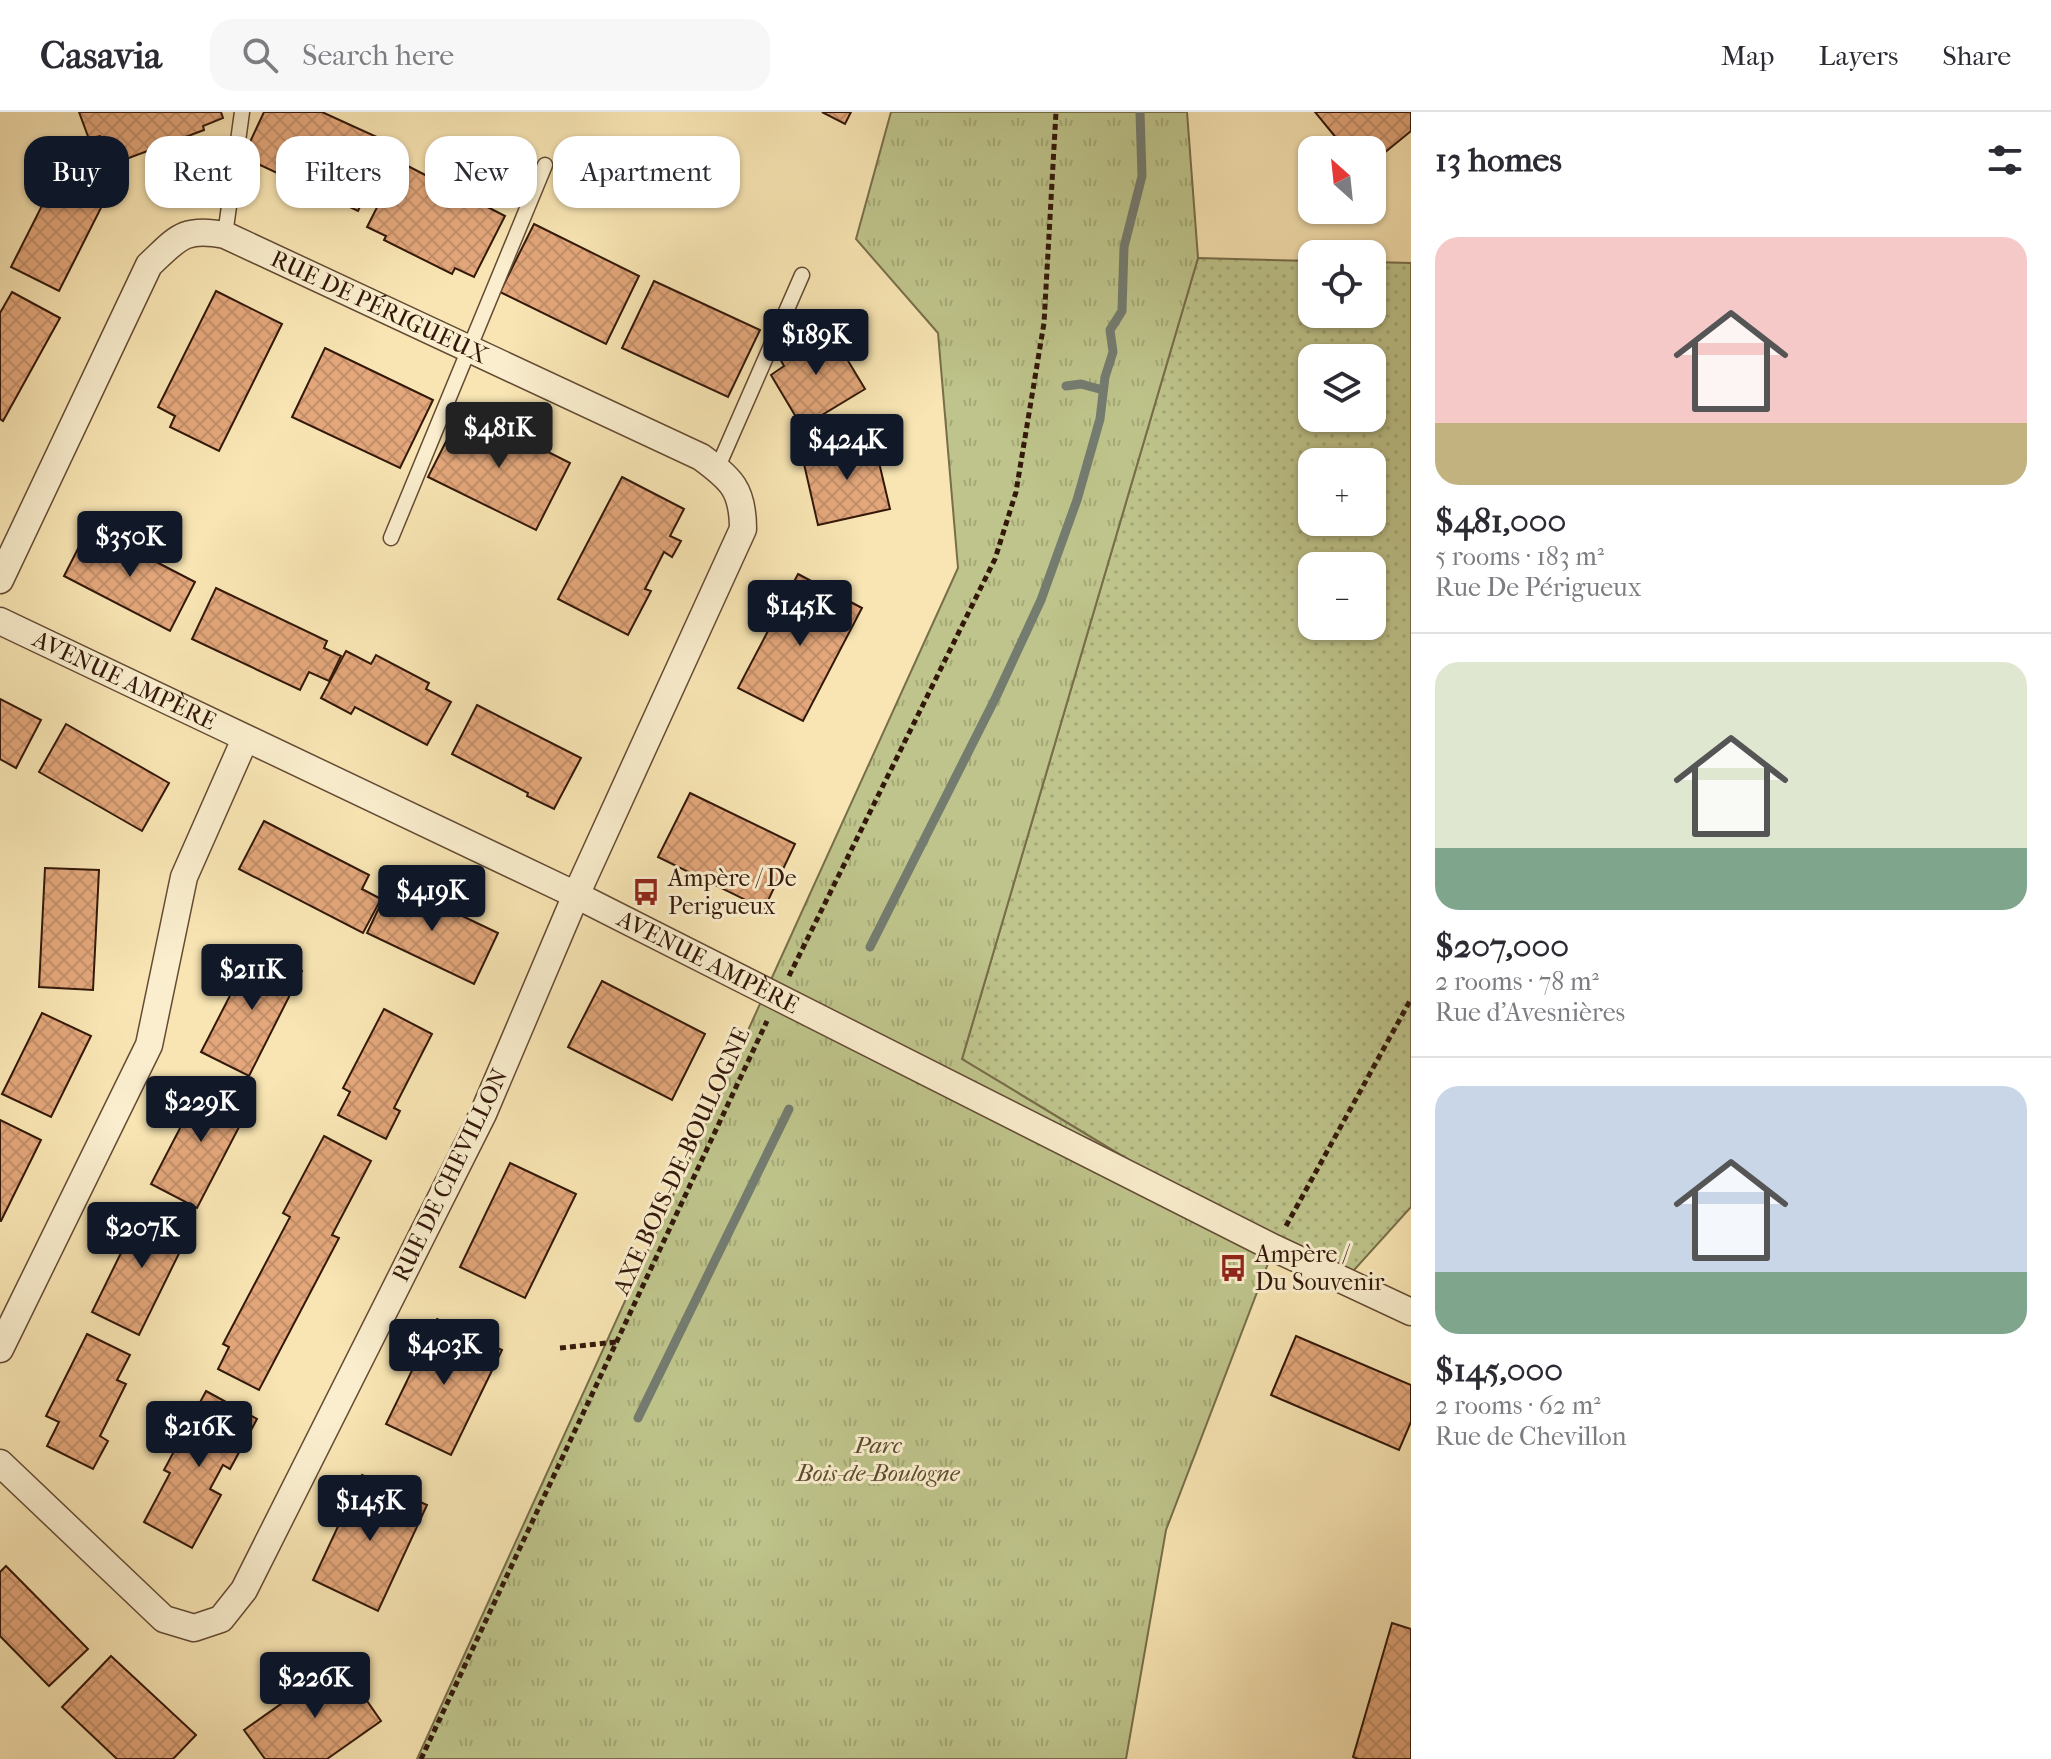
<!DOCTYPE html>
<meta charset="utf-8">
<style>
body{margin:0;font-family:"IM FELL French Canon",serif;background:#f7f7f7;color:#2b2b33;height:100vh;display:flex;flex-direction:column;font-size:30px;white-space:nowrap}
*{box-sizing:border-box;margin:0}
p{font-size:26px;color:#7c7c81}
.icon{flex:none;width:44px;height:44px;fill:none;stroke:currentColor;stroke-width:2;stroke-linecap:round;stroke-linejoin:round}
.map{position:relative;flex:1;overflow:hidden}
.panel{display:flex;flex-direction:column;background:#fff;width:640px}
.panel>*{flex:none}
.hud{position:absolute;left:24px;top:24px;width:760px;height:72px;display:flex;gap:16px}
.needle{width:52px;rotate:333deg}
.buttons{position:absolute;left:1298px;top:24px;display:grid;gap:16px}
.buttons a{display:grid;place-items:center;width:88px;height:88px;border-radius:16px;background:#fff;box-shadow:0 2px 6px #0004;font-size:40px}
.price{position:absolute;translate:-50% -68px;padding:0 18px;border-radius:8px;background:#111827;color:#fff;font-size:26px;line-height:52px;filter:drop-shadow(0 2px 4px #0008)}
.price::after{content:'';position:absolute;left:50%;top:48px;width:24px;height:18px;margin-left:-12px;background:inherit;clip-path:polygon(0 0,100% 0,50% 100%)}
.price.current{background:#222;color:#fff}
ul{padding:0;list-style:none}
li{display:grid;align-content:center;gap:16px;height:424px;padding:0 24px}
li+li{border-top:2px solid #e1e1e2}
li span{display:grid;place-items:center;height:248px;border-radius:24px;color:#555}
li>.icon{margin-inline-start:auto}
span .icon{width:144px;height:144px;fill:#fffc;stroke-width:1}
li b{font-size:34px}
h2{display:flex;justify-content:space-between;align-items:center;height:96px;padding:0 24px;font-size:34px}
.pill{padding:0 28px;border-radius:24px;background:#fff;box-shadow:0 2px 6px #0004;font-size:28px;line-height:72px}
.pill.current{background:#111827;color:#fff}
header{display:flex;align-items:center;gap:48px;box-sizing:border-box;height:112px;padding:0 40px;background:#fff;border-bottom:2px solid #e1e1e2}
header strong{font-size:38px}
nav{display:flex;gap:44px;margin-inline-start:auto;font-size:28px}
.search{width:560px;height:72px;background:#f7f7f7;display:flex;align-items:center;gap:20px;box-sizing:border-box;padding:0 28px;border-radius:24px;color:#7c7c81;font-size:30px}
main{display:flex;flex:1;min-height:0}
.map>svg:first-child{display:block}
</style>
<header>
<strong>Casavia</strong>
<div class="search"><svg class="icon" aria-label="search" viewBox="0 0 24 24"><circle cx="10" cy="10" r="6"/><path d="M15 15l6 6"/></svg>Search here</div>
<nav><a>Map</a><a>Layers</a><a>Share</a></nav>
</header>
<main>
<div class="map">
<svg width="1411" height="1647" viewBox="0 0 1411 1647">
<defs>
<pattern id="grass-dots" width="8" height="8" patternUnits="userSpaceOnUse" patternTransform="scale(2)"><rect width="8" height="8" fill="#bec48b"/><path d="M2 2h.1M6 6h.1" fill="none" stroke="#a4a877" stroke-width="1.8" stroke-linecap="round"/></pattern>
<pattern id="park-tufts" width="24" height="20" patternUnits="userSpaceOnUse" patternTransform="scale(2)"><rect width="24" height="20" fill="#bec48b"/><path d="M3 7l-1-3M5 7V3M7 7l1-3M15 17l-1-3M17 17v-4M19 17l1-3" fill="none" stroke="#a4a877"/></pattern>
<pattern id="building-cross-hatch" width="8" height="8" patternUnits="userSpaceOnUse" patternTransform="scale(2)"><rect width="8" height="8" fill="#e3a77b"/><path d="M0 0l8 8M0 8l8-8" fill="none" stroke="#c38f69"/></pattern>
</defs>
<rect width="100%" height="100%" fill="#f8e5b3"/>
<filter id="stains"><feTurbulence type="fractalNoise" baseFrequency=".0025" numOctaves="4"/><feColorMatrix values="0 0 0 0 .2 0 0 0 0 .09 0 0 0 0 .02 0 0 0 .5 -.17"/></filter>
<radialGradient id="worn" r=".72"><stop offset=".6" stop-color="#630" stop-opacity="0"/><stop offset="1" stop-color="#630" stop-opacity=".3"/></radialGradient>
<path fill="url(#grass-dots)" stroke="#786e4a" stroke-width="2" fill-rule="evenodd" d="M1198 146 1312 149V202H1372V150L1411 151V1095L1345 1168 1274 1136 962 947ZM1312 246H1372V306H1312ZM1312 350H1372V410H1312ZM1312 454H1372V514H1312Z"/>
<polygon fill="url(#park-tufts)" stroke="#786e4a" stroke-width="2" points="891,0 1187,0 1198,146 962,947 1274,1136 1166,1418 1126,1647 417,1647 958,456 938,221 856,127"/>
<g fill="none" stroke-linecap="round" stroke-linejoin="round">
<g stroke="#747c70" stroke-width="9">
<polyline points="1066,274 1081,272 1103,278"/>
<polyline points="870,835 996,585 1041,488 1077,388 1100,307 1105,265 1113,240 1110,218 1122,199 1124,135 1142,64 1140,0"/>
<polyline points="638,1306 789,997"/>
</g>
</g>
<g fill="url(#building-cross-hatch)" stroke="#33180a" stroke-width="2">
<polygon points="79,0 221,0 223,6 203,14 204,18 110,53 100,24 89,27"/>
<polygon points="264,0 322,0 390,31 358,99 243,45"/>
<polygon points="822,0 851,0 845,12"/>
<polygon points="1315,0 1411,0 1411,19 1372,51 1372,38 1346,38"/>
<polygon points="64,50 112,74 59,179 11,155"/>
<polygon points="400,50 505,104 474,165 455,156 452,162 384,128 386,124 367,115"/>
<polygon points="534,112 639,164 606,232 500,180"/>
<polygon points="654,169 760,218 728,285 622,236"/>
<polygon points="216,179 282,212 219,339 170,315 175,304 158,295"/>
<polygon points="12,180 60,206 3,309 0,307 0,201"/>
<polygon points="827,214 865,277 802,315 771,263 784,254 778,243"/>
<polygon points="325,236 433,288 400,356 292,305"/>
<polygon points="460,302 476,310 479,305 570,351 536,418 428,365"/>
<polygon points="873,325 890,397 818,413 804,352 824,348 821,337"/>
<polygon points="622,365 684,397 670,424 681,429 672,445 664,440 645,477 651,479 628,523 558,487"/>
<polygon points="89,415 195,470 170,519 64,464"/>
<polygon points="798,462 862,496 803,609 738,576"/>
<polygon points="216,476 327,529 324,536 341,544 329,569 309,560 300,578 192,527"/>
<polygon points="346,539 371,552 376,543 429,571 426,577 451,590 427,633 355,595 351,602 321,586"/>
<polygon points="0,587 41,608 16,656 0,647"/>
<polygon points="477,593 581,646 554,697 527,684 528,681 452,642"/>
<polygon points="66,612 169,671 142,719 39,660"/>
<polygon points="690,681 795,732 764,797 658,745"/>
<polygon points="264,709 369,763 362,777 381,787 363,821 239,757"/>
<polygon points="45,756 99,758 93,878 39,875"/>
<polygon points="391,770 498,821 474,872 367,821"/>
<polygon points="255,835 302,859 249,964 201,940"/>
<polygon points="602,869 705,922 672,988 568,935"/>
<polygon points="384,897 432,922 394,996 400,999 386,1027 338,1003 350,980 343,976"/>
<polygon points="42,901 91,924 51,1005 2,982"/>
<polygon points="205,968 251,992 197,1096 151,1072"/>
<polygon points="0,1008 41,1028 1,1109 0,1109"/>
<polygon points="324,1024 371,1049 332,1123 339,1126 259,1278 218,1257 229,1235 223,1232 290,1105 283,1101"/>
<polygon points="510,1051 576,1082 525,1186 460,1155"/>
<polygon points="144,1094 191,1117 139,1223 92,1200"/>
<polygon points="437,1207 502,1238 451,1343 386,1312"/>
<polygon points="87,1222 130,1243 117,1268 126,1272 100,1324 108,1329 93,1357 47,1334 59,1310 46,1304"/>
<polygon points="1296,1224 1411,1273 1411,1310 1399,1338 1271,1283"/>
<polygon points="206,1279 257,1307 230,1357 223,1353 210,1377 221,1383 192,1436 144,1410 170,1361 164,1358"/>
<polygon points="362,1363 427,1393 378,1499 313,1468"/>
<polygon points="6,1454 88,1537 49,1574 0,1524 0,1460"/>
<polygon points="1392,1511 1411,1517 1411,1647 1358,1647 1353,1645"/>
<polygon points="111,1544 196,1623 173,1647 117,1647 62,1595"/>
<polygon points="340,1550 381,1609 327,1647 265,1647 244,1618"/>
</g>
<g fill="none" stroke-linecap="round" stroke-linejoin="round">
<g stroke="#644b34" stroke-width="17">
<g id="service">
<polyline points="225,123 242,0"/>
<polyline points="717,357 802,163"/>
<polyline points="391,426 545,53"/>
</g>
</g>
<g stroke="#644b34" stroke-width="29">
<g id="minor">
<path id="s1" d="M0 468 149 153C178 126 183 115 225 123L701 345C731 367 743 377 743 417L576 783 483 1002 244 1478 221 1507 194 1516 164 1507 0 1351"/>
<path id="s2" d="M0 509 576 783 1274 1136 1411 1200"/>
<polyline points="0,1237 149,933 184,765 245,627"/>
</g>
</g>
<g stroke="#33180a" stroke-width="5" stroke-dasharray="6 4" stroke-linecap="butt">
<polyline points="789,864 995,447 1016,380 1044,211 1056,0"/>
<polyline points="1286,1114 1411,887"/>
<polyline points="560,1236 616,1230"/>
<polyline points="421,1647 767,909"/>
</g>
<use href="#service" stroke="#faeece" stroke-width="14"/>
<use href="#minor" stroke="#faeece" stroke-width="26"/>
</g>
<defs>
<g id="bus-bare" transform="scale(2.16)"><path d="M-5-6H5V4H4V6H2V4H-2V6H-4V4H-5ZM-3.5-4V0h7V-4ZM-3.5 1.2v1.5H-2V1.2ZM2 1.2v1.5H3.5V1.2Z" fill="#8f2418" stroke="#faeece" stroke-width="2.5" paint-order="stroke"/></g>
</defs>
<g fill-rule="evenodd">
<use href="#bus-bare" x="646" y="780"/>
<use href="#bus-bare" x="1233" y="1156"/>
</g>
<g text-anchor="middle" stroke-width="6" stroke-linejoin="round" paint-order="stroke">
<g font-size="24" fill="#33180a" stroke="#faeece">
<text dy="8" stroke="none"><textPath href="#s1" startOffset="606">RUE DE PÉRIGUEUX</textPath></text>
<text dy="8" stroke="none"><textPath href="#s2" startOffset="138">AVENUE AMPÈRE</textPath></text>
<text dy="8" stroke="none"><textPath href="#s2" startOffset="786">AVENUE AMPÈRE</textPath></text>
<text transform="translate(681 1049) rotate(-65)" y="8">AXE BOIS-DE-BOULOGNE</text>
<text transform="translate(450 1063) rotate(-64)" y="8">RUE DE CHEVILLON</text>
</g>
<g font-size="24" fill="#33180a" stroke="#faeece" text-anchor="start">
<text x="668" y="774">Ampère / De<tspan x="668" dy="28">Perigueux</tspan></text>
<text x="1255" y="1150">Ampère /<tspan x="1255" dy="28">Du Souvenir</tspan></text>
</g>
<g font-size="24" font-style="italic" fill="#5d4c31" stroke="#faeece">
<text x="878" y="1341">Parc<tspan x="878" dy="28">Bois-de-Boulogne</tspan></text>
</g>
</g>
<rect width="100%" height="100%" filter="url(#stains)"/>
<rect width="100%" height="100%" fill="url(#worn)"/>
</svg>
<div class="buttons">
<a><svg class="needle" viewBox="-14 -14 28 28"><path d="M0-13l5 13h-10z" fill="#e53935"/><path d="M0 13l5-13h-10z" fill="#7c7c81"/></svg></a>
<a><svg class="icon" aria-label="locate" viewBox="0 0 24 24"><circle cx="12" cy="12" r="6"/><path d="M12 2v4M12 18v4M2 12h4M18 12h4"/></svg></a>
<a><svg class="icon" aria-label="layers" viewBox="0 0 24 24"><path d="M12 4l9 5-9 5-9-5zM3 14l9 5 9-5"/></svg></a>
<a>+</a>
<a>−</a>
</div>
<b class="price" style="left:816px;top:265px">$189K</b>
<b class="price current" style="left:499px;top:358px">$481K</b>
<b class="price" style="left:847px;top:370px">$424K</b>
<b class="price" style="left:130px;top:467px">$350K</b>
<b class="price" style="left:800px;top:536px">$145K</b>
<b class="price" style="left:432px;top:821px">$419K</b>
<b class="price" style="left:252px;top:900px">$211K</b>
<b class="price" style="left:201px;top:1032px">$229K</b>
<b class="price" style="left:142px;top:1158px">$207K</b>
<b class="price" style="left:444px;top:1275px">$403K</b>
<b class="price" style="left:199px;top:1357px">$216K</b>
<b class="price" style="left:370px;top:1431px">$145K</b>
<b class="price" style="left:315px;top:1608px">$226K</b>
<div class="hud">
<a class="pill current">Buy</a>
<a class="pill">Rent</a>
<a class="pill">Filters</a>
<a class="pill">New</a>
<a class="pill">Apartment</a>
</div>
</div>
<section class="panel">
<h2>13 homes<svg class="icon" aria-label="filters" viewBox="0 0 24 24"><path d="M4 7h16M4 17h16"/><circle cx="9" cy="7" r="2"/><circle cx="15" cy="17" r="2"/></svg></h2>
<ul>
<li><span style="background:linear-gradient(#f6c9c9 75%,#c2b280 0)"><svg class="icon" aria-label="home" viewBox="0 0 24 24"><path d="M3 11l9-7 9 7M6 9v11h12V9"/></svg></span><div><b>$481,000</b><p>5 rooms · 183 m²</p><p>Rue De Périgueux</p></div></li>
<li><span style="background:linear-gradient(#dfe7d0 75%,#7fa58c 0)"><svg class="icon" aria-label="home" viewBox="0 0 24 24"><path d="M3 11l9-7 9 7M6 9v11h12V9"/></svg></span><div><b>$207,000</b><p>2 rooms · 78 m²</p><p>Rue d'Avesnières</p></div></li>
<li><span style="background:linear-gradient(#c9d6e8 75%,#7fa58c 0)"><svg class="icon" aria-label="home" viewBox="0 0 24 24"><path d="M3 11l9-7 9 7M6 9v11h12V9"/></svg></span><div><b>$145,000</b><p>2 rooms · 62 m²</p><p>Rue de Chevillon</p></div></li>
</ul>
</section>
</main>
